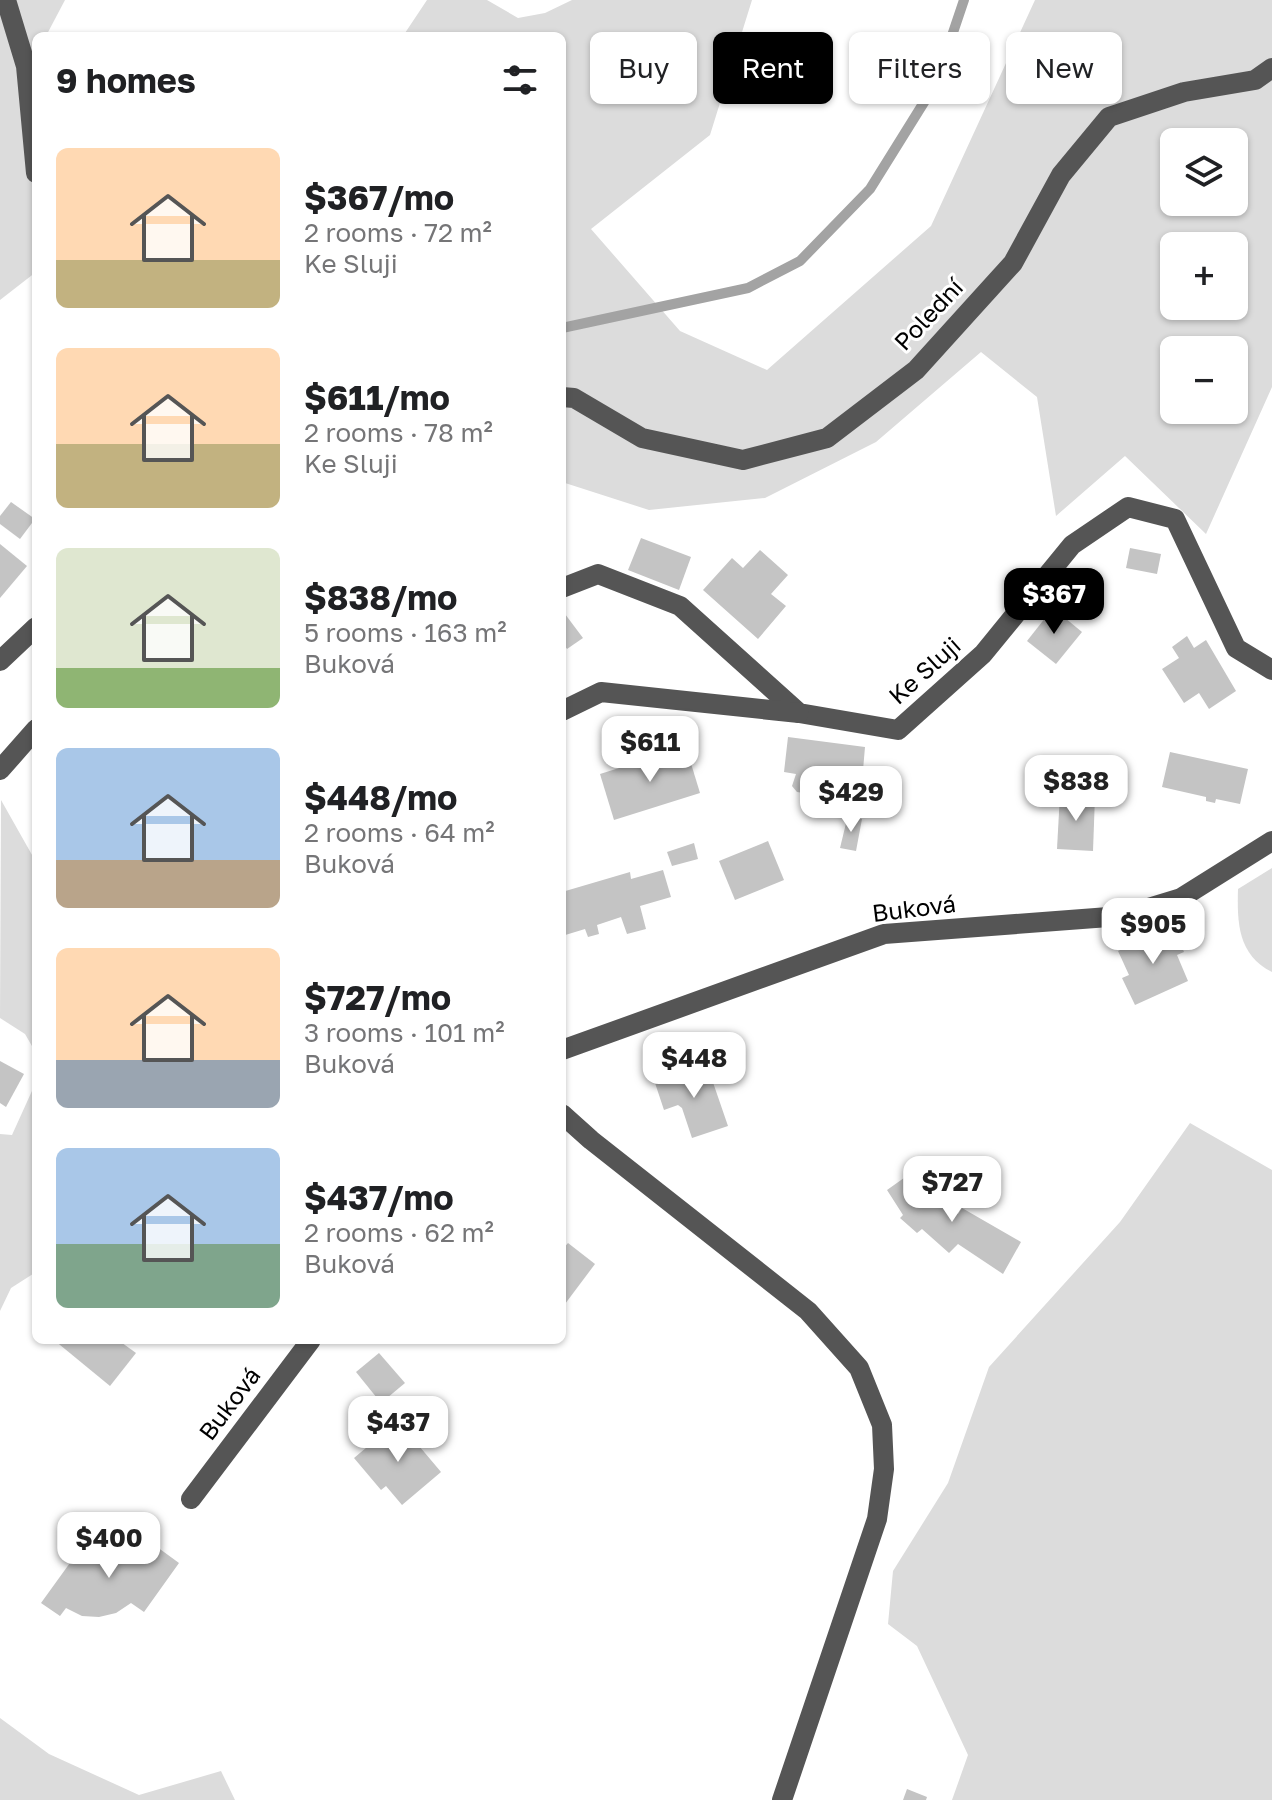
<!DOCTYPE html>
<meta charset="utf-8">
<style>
body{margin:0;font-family:"Golos Text",sans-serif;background:#f6f6f6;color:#202124;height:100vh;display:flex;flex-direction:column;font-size:30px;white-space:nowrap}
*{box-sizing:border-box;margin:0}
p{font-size:26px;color:#757577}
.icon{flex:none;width:44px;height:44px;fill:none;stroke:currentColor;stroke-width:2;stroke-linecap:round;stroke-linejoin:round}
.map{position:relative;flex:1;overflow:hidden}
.side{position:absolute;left:32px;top:32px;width:534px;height:1312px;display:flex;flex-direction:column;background:#fff;border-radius:12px;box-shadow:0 2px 6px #0004}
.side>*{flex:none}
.banner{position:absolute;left:590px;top:32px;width:562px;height:72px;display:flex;gap:16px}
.controls{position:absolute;left:1160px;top:128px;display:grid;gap:16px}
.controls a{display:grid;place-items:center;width:88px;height:88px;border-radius:12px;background:#fff;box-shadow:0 2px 6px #0004;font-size:40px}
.price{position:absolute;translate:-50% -68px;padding:0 18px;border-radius:16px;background:#fff;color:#222;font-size:26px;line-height:52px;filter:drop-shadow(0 2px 4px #0008)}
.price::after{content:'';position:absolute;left:50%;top:48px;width:24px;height:18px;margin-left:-12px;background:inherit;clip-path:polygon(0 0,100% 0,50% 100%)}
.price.selected{background:#000;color:#fff}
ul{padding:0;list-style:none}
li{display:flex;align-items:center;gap:24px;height:200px;padding:0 24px}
li span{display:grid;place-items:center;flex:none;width:224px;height:160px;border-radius:12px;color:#555}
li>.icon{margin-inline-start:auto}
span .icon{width:96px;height:96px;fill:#fffc;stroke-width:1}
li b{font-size:34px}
h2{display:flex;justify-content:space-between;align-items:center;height:96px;padding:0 24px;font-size:34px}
.tag{padding:0 28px;border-radius:12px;background:#fff;box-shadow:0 2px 6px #0004;font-size:28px;line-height:72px}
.tag.selected{background:#000;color:#fff}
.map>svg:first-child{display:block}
</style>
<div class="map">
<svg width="1272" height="1800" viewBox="0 0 1272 1800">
<rect width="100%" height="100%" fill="#fff"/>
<g fill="#dcdcdc" fill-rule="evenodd">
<polygon points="0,0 65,0 46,36 36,36 36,272 0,300"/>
<path d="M427 0H487L518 18 545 13 572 0H752L710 135 591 229 680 331 767 370 931 226 1035 0H1272V387L1206 534 1125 456 1056 516 1037 397 981 352 876 442 765 498 649 510 562 482V36H403ZM1174 142H1234V202H1174ZM1174 246H1234V306H1174ZM1174 350H1234V410H1174Z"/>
<polygon points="1,800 36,862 36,1053 25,1034 0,1018"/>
<path d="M1272 868V972C1238 955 1237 923 1238 889Z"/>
<polygon points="36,1082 36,1272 11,1288 0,1311 0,1134 12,1135"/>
<polygon points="1190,1123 1272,1170 1272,1800 952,1800 968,1755 917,1646 888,1624 893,1571 948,1483 989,1367 1120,1222"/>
<polygon points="0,1718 49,1754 139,1795 221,1771 235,1800 0,1800"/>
</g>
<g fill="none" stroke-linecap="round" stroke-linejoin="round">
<polyline stroke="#a3a3a3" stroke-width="10" points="562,328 748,288 800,261 870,189 936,83 964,0"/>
</g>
<g fill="#c4c4c4">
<polygon points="11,502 35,519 20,539 0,524 0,516"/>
<polygon points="641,538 691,557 679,590 628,570"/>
<polygon points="0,544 27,566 0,598"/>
<polygon points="1130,548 1161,554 1157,574 1126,568"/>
<polygon points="760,550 788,575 771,594 786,606 758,639 703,590 732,558 743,568"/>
<polygon points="1053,608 1082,632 1056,664 1027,641"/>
<polygon points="565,614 583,638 567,649 562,642 562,617"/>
<polygon points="1187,636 1194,648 1206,640 1236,691 1209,709 1199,693 1184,703 1162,669 1179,658 1172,647"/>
<polygon points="788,737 865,747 862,782 840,779 837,798 797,792 792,786 796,774 784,772"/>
<polygon points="686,747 700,793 614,820 600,774"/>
<polygon points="1170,752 1248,769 1240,804 1216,799 1215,803 1206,801 1206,797 1162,787"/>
<polygon points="1060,794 1095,796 1093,851 1057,849"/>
<polygon points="848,815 862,819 856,851 840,848"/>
<polygon points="768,841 784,880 735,900 719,861"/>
<polygon points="694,843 698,859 672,866 667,852"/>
<polygon points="663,870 671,897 640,906 646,929 627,934 621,917 597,925 599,934 588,937 585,929 562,936 562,892 630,872 631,879"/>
<polygon points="1173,926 1184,952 1177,955 1188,981 1135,1005 1122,978 1129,975 1118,951"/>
<polygon points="0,1061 24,1074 6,1107 0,1103"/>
<polygon points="707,1065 728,1126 692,1138 682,1108 678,1105 664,1110 655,1083"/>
<polygon points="911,1173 918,1180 922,1178 922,1183 958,1214 962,1208 1021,1242 1003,1274 958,1244 949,1253 922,1229 917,1233 900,1218 903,1215 887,1190"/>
<polygon points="568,1243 595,1264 562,1308 562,1250"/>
<polygon points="54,1340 118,1340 136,1353 110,1386"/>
<polygon points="379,1353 405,1383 381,1403 356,1372"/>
<polygon points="398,1421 441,1472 402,1505 386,1486 381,1490 354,1458"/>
<polygon points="93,1531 139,1564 153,1544 179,1563 144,1612 131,1603 116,1613 99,1617 82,1616 66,1608 60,1616 41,1603"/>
<polygon points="907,1789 927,1797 926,1800 903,1800"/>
</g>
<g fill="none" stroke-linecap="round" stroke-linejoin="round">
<g stroke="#555" stroke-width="20">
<polyline points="6,0 26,66 36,173"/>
<polyline points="562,397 574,398 642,438 743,460 827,438 916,370 1013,263 1061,175 1109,117 1184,92 1255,80 1272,68"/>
<polyline points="562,588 598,574 680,606 799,713 898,730 983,654 1072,545 1128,507 1175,519 1236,648 1272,670"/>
<polyline points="0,661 36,627"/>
<polyline points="562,711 601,692 799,713"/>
<polyline points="0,770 36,729"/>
<polyline points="562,1050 884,934 1122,916 1181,898 1272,841"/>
<polyline points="562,1114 591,1140 808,1311 859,1368 882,1425 884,1469 877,1519 782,1800"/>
<polyline points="191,1499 311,1340"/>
</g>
</g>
<g text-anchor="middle" stroke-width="6" stroke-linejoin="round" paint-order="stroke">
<g font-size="24" fill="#000" stroke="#fff">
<text transform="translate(929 315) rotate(-47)" y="8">Polední</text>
<text transform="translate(925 671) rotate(-42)" y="8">Ke Sluji</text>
<text transform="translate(914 909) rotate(-7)" y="8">Buková</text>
<text transform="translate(230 1404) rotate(-53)" y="8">Buková</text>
</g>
</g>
</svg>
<div class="controls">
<a><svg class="icon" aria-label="layers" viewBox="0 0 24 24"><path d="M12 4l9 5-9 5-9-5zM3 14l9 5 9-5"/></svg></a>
<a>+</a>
<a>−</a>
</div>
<b class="price selected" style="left:1054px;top:636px">$367</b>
<b class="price" style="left:650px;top:784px">$611</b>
<b class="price" style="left:1076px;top:823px">$838</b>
<b class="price" style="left:851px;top:834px">$429</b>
<b class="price" style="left:1153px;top:966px">$905</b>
<b class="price" style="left:694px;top:1100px">$448</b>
<b class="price" style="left:952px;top:1224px">$727</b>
<b class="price" style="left:398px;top:1464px">$437</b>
<b class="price" style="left:109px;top:1580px">$400</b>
<div class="banner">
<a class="tag">Buy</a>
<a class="tag selected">Rent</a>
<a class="tag">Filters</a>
<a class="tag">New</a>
</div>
<section class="side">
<h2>9 homes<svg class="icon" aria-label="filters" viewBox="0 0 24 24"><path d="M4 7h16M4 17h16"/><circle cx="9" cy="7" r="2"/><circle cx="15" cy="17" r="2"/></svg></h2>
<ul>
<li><span style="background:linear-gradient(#ffd9b3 70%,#c2b280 0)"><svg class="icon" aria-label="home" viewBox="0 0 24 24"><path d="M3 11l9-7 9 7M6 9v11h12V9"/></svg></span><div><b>$367/mo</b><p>2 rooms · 72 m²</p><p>Ke Sluji</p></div></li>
<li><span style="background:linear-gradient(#ffd9b3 60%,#c2b280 0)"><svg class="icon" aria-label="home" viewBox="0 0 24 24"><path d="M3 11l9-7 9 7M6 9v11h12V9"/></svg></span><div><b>$611/mo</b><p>2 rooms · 78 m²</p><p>Ke Sluji</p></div></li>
<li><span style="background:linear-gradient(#dfe7d0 75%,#8fb573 0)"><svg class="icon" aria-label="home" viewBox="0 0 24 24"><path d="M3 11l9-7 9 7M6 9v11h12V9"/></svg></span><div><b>$838/mo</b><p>5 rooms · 163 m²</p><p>Buková</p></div></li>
<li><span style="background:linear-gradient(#a9c7e8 70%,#b9a48a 0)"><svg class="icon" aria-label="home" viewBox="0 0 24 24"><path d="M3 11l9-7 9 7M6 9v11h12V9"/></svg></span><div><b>$448/mo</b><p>2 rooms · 64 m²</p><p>Buková</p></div></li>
<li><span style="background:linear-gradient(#ffd9b3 70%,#9aa5b1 0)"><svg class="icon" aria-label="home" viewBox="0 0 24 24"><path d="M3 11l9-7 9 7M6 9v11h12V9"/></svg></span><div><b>$727/mo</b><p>3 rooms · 101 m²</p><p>Buková</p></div></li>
<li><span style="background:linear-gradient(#a9c7e8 60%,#7fa58c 0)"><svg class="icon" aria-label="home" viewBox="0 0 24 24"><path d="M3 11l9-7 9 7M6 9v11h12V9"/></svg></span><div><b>$437/mo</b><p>2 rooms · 62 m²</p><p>Buková</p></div></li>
</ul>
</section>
</div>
